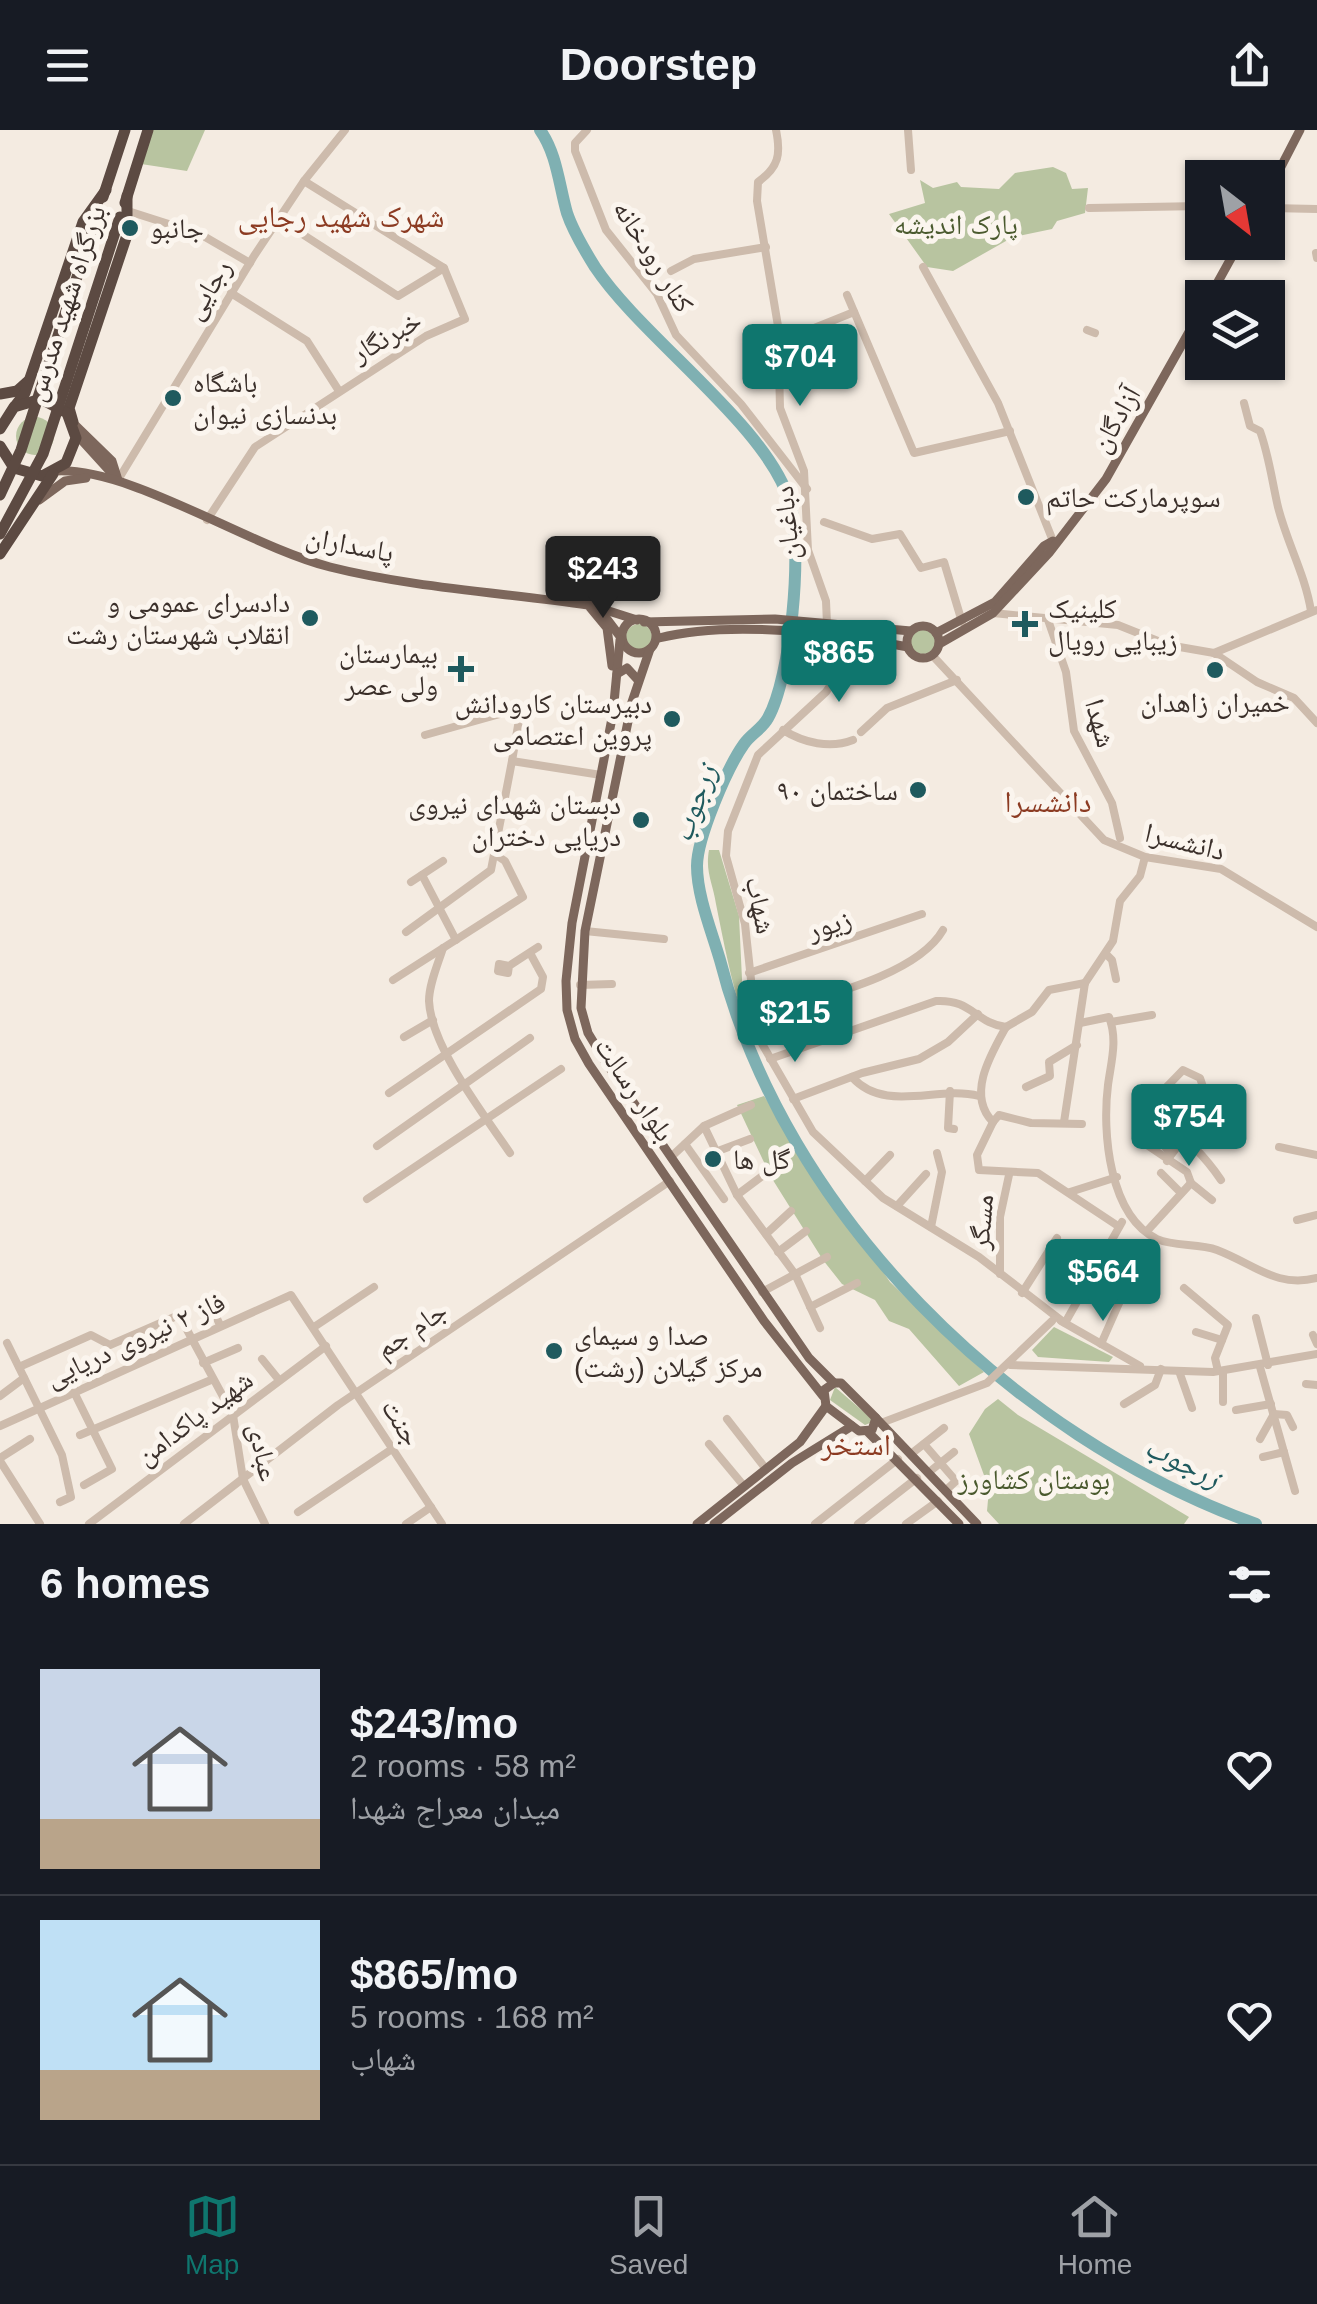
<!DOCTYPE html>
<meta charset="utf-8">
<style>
body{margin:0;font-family:Helvetica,"Noto Naskh Arabic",sans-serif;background:#20242c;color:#f1f3f6;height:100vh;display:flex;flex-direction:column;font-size:38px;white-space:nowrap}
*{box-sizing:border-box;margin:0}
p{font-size:32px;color:#9ea1a6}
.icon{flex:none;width:55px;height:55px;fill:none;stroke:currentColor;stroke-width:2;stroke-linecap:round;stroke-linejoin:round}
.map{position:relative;height:1394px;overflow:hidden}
.panel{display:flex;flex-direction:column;background:#171b24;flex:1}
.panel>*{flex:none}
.needle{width:65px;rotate:149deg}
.fabs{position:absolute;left:1185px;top:30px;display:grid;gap:20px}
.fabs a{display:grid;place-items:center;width:100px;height:100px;border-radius:0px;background:#171b24;box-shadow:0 2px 8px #0004;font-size:50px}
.price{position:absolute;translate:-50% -85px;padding:0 22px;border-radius:10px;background:#0f766e;color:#fff;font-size:32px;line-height:65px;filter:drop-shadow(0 2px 5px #0008)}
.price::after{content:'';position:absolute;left:50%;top:60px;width:30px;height:22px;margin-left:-15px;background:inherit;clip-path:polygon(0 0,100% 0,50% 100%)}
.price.selected{background:#222;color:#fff}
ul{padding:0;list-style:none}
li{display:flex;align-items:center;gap:30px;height:250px;padding:0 40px}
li+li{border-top:2px solid #363941}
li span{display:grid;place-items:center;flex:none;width:280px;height:200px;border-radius:0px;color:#555}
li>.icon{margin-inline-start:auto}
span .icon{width:120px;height:120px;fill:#fffc;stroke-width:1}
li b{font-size:42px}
h2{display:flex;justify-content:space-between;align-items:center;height:120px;padding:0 40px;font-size:42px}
header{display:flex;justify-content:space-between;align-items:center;height:130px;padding:0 40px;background:#171b24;font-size:45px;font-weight:800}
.tab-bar{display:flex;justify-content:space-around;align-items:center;height:140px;border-top:2px solid #363941;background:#171b24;font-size:28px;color:#9ea1a6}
.tab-bar a{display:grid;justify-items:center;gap:5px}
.tab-bar .selected{color:#0f766e}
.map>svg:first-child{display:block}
</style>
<header><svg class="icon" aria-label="menu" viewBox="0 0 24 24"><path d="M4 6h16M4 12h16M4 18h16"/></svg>Doorstep<svg class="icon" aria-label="share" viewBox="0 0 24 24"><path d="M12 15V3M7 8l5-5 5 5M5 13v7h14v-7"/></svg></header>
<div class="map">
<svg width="1317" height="1394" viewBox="0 0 1317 1394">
<rect width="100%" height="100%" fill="#f4ebe1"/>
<g fill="#b8c4a0">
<polygon points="153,0 205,0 187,41 141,34"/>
<polygon points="1053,37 1066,43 1072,59 1088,58 1085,83 1057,91 1052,99 1013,107 953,141 927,137 889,84 925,73 920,50 933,58 957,52 961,57 999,59 1015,43"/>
<circle cx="35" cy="306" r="19"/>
<circle cx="639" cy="507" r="13"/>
<circle cx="923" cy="512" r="12"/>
<path d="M709 720H719L739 786 744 891C731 851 724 814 716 774 713 753 705 742 709 720Z"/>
<polygon points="764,966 890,1152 984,1242 959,1256 909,1199 889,1191 875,1170 842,1154 823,1130 771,1047 737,975"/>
<polygon points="1054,1197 1113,1227 1109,1232 1038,1227 1032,1220"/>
<polygon points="835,1257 872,1289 870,1293 865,1295 830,1270"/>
<polygon points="998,1269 1018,1285 1189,1387 1184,1394 999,1394 987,1381 989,1359 969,1304 985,1279"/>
</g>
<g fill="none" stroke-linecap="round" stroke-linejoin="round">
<path stroke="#7fb0b2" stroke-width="12" d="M540 0C557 24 559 55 567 83 573 101 585 121 595 137 642 208 769 297 790 373 803 419 791 547 768 588 762 599 751 604 744 614 727 638 697 708 697 736 697 766 712 802 720 830 785 1085 1011 1306 1256 1394"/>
<g stroke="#cdbbac" stroke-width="8">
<polyline points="587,0 575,13 575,21 606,100 657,164 676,205 741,274 807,359"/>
<path d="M776 0C781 24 779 37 758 52L757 71 778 196 780 278 804 341 808 420 826 471 827 494"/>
<polyline points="908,0 911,40"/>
<polyline points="1089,78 1202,76"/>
<polyline points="1268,78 1317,79"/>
<polyline points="128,81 200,104 250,133"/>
<polyline points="279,89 398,166 444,138"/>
<polyline points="1316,123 1317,128"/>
<polyline points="923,137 998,273 1053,411"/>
<polyline points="671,141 694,129 766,117"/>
<polyline points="231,163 307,211 339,261"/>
<polyline points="847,165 914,323 1010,301"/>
<polyline points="1087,200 1095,203"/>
<polyline points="777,213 854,182"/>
<path d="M1244 273 1250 296 1260 301C1269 326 1272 351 1278 377 1287 413 1305 444 1311 481"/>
<polyline points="118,350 254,126 304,51 345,0"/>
<polyline points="207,390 255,317 426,206 465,189 444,138 304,51"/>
<polyline points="824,392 872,409 900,404 921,438 944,432 962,492"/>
<polyline points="993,483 1118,495 1168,515 1214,523 1257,552 1294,568 1317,593"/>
<polyline points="1047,487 1066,542 1074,601 1112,673 1120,708"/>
<polyline points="848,509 840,541 826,562 758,625 728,701 726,726 745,794 757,905 813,1002 883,1068 979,1127 1062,1191"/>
<polyline points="1214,523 1317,480"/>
<polyline points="932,525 1104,710 1145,727 1221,739 1317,797"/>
<path d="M783 600C804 613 830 619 853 610"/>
<polyline points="861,602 887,578 957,550"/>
<polyline points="425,605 521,578 512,631"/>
<polyline points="422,745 456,810"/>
<polyline points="411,752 443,731"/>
<polyline points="585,801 664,809"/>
<polyline points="406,802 491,740 512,631 601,645"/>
<path d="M443 818C438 834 429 854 429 871 431 917 485 986 510 1023"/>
<polyline points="1106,824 1112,830 1116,849"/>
<polyline points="509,836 499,834 498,841 508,843 509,836 538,817"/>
<polyline points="749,843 922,784"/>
<polyline points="393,850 523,767 505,731 496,725"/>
<polyline points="580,855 612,854"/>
<path d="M753 888C806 870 915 849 943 800"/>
<polyline points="1111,892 1152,885"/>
<path d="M1080 893 1109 887C1118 910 1111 932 1108 955 1102 1002 1109 1086 1157 1109 1174 1117 1199 1113 1217 1120 1256 1135 1276 1158 1317 1148"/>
<polyline points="1006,897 1032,882 1049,860 1085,853"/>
<polyline points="404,907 433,890"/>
<path d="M770 929 936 871C972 869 975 893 1006 897"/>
<path d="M852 947C885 984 937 955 979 966"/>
<polyline points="1026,957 1050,946 1049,932 1077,915"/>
<polyline points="950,961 948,998 954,999"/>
<polyline points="389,963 541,859 543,847 530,823"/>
<polyline points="793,969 862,943 919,929 948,912 978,884"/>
<polyline points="993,992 977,1025 979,1040 1038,1043 1118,1096"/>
<path d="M993 992C966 965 991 924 1006 897"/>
<polyline points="993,992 999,985 1031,993 1082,994"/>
<polyline points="1064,992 1085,853 1113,811 1120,771 1140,746 1145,727"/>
<polyline points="704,996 737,1065 795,1144 820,1198"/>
<polyline points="1148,997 1171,1024"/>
<polyline points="1144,1013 1187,1042 1191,1053"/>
<polyline points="685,1014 724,1069"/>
<polyline points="377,1016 530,908"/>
<polyline points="1279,1017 1317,1025"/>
<polyline points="718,1021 750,1009"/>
<polyline points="671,1027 704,996 751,975"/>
<path d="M1167 1031C1179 1011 1196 998 1211 980L1200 948 1183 940 1149 975C1175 999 1202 1021 1221 1050"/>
<polyline points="1161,1043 1181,1063"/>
<polyline points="865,1051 890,1025"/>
<polyline points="1070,1062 1117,1047"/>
<polyline points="737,1065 765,1044"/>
<polyline points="367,1069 561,939"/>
<polyline points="897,1076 926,1044"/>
<polyline points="1297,1090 1317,1085"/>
<polyline points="931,1097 942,1042 937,1023"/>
<polyline points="1147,1101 1191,1053 1212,1070"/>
<polyline points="766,1104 791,1081"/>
<polyline points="778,1122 806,1101"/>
<polyline points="1000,1144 1000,1087 1009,1045"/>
<polyline points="1184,1158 1228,1195 1215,1228 1218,1241"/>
<polyline points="762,1162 827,1127"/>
<polyline points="1022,1163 1057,1108"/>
<polyline points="211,1176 220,1195"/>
<polyline points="810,1177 857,1153"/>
<polyline points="1256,1188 1268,1235"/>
<polyline points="1061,1191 1140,1236"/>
<polyline points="1065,1193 1122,1092"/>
<polyline points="314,1197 374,1157"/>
<polyline points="1196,1202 1222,1210"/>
<polyline points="1313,1205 1317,1214"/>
<polyline points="7,1213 62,1325 71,1367 60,1372"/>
<polyline points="1101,1214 1124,1162 1150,1139"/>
<polyline points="262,1229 279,1250"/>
<polyline points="203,1233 238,1218"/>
<polyline points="1010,1235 1213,1242 1317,1224"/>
<polyline points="19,1237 91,1205 110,1215 179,1185 233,1285 243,1349 265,1394"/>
<polyline points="1260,1237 1295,1361"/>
<polyline points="1179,1241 1192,1278"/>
<polyline points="1306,1254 1317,1255"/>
<polyline points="74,1262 112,1339 84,1355"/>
<polyline points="0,1266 24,1248"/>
<polyline points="1223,1272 1223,1241"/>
<polyline points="1124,1274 1155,1255 1161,1239"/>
<polyline points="1236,1280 1271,1274"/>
<polyline points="727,1289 766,1339"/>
<polyline points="881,1293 987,1253 1052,1191"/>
<polyline points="0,1296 291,1165 442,1394"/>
<polyline points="80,1305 211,1250"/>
<polyline points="1260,1309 1274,1284 1287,1285 1293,1297"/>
<polyline points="709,1314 744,1356"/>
<polyline points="924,1314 956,1351 945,1361"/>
<polyline points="911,1324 944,1298"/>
<polyline points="1263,1327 1284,1322"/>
<polyline points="0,1328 30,1309"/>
<polyline points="0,1331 40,1394"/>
<polyline points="928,1343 954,1322"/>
<polyline points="298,1382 392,1319"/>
<polyline points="89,1394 326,1216"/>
<polyline points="184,1394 338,1275 670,1051"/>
<polyline points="406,1394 431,1377"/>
<polyline points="815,1394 898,1329"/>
<polyline points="858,1394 917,1348"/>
<polyline points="906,1394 938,1371"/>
</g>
<g stroke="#7d675c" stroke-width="9">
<polyline points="1268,62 1300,0"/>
<polyline points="1209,168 1240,112"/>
<polyline points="74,294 112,331 118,350"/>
<polyline points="76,304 116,348"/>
<path d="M56 341C131 337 248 416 330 437 409 457 505 463 588 475L607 498 612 536"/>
<polyline points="39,370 65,351 86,348"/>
<polyline points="590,475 637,490"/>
<polyline points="600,480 619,505"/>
<circle cx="639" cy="506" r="17"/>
<polyline points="644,492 775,489 911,501"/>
<circle cx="923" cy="512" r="16"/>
<polyline points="936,503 995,472 1044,416 1053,411"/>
<path d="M659 508C730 490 836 503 908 517"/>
<polyline points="620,510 613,583 572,793 566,851 567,880 575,909 589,934 764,1191 823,1266"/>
<polyline points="939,514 993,483 1049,423 1106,349 1202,179"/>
<polyline points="650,519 632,572 585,801 581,878 588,903 605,931 809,1228 834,1253"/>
<polyline points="617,544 627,538 638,550"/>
<polygon points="834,1253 841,1253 876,1288 872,1300 859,1301 826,1276 824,1260"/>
<polyline points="876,1288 977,1394"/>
<polyline points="868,1302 959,1394"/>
<polyline points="697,1394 800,1312 826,1276"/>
<polyline points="714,1394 792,1333 852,1296"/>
</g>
<g stroke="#5c4a42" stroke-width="11">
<polyline points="103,67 125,0"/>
<polyline points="125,73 148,0"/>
<polyline points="0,264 17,261 27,252"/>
<polyline points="15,276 25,263 83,92 106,60"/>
<polyline points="73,292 69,278 127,105 127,66"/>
<polyline points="0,299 14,277 41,269 67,283 76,308 66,333 42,346 14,338 0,316"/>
<polyline points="0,424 53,344"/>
</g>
<g stroke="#5c4a42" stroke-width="11">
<polyline points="0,365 21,320 99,79"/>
<polyline points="0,404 43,324 120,87"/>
</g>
</g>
<g fill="#1f5a5e" stroke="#fbf5ee" stroke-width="4">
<circle cx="130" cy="98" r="10"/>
<circle cx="173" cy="268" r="10"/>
<circle cx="1026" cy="367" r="10"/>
<circle cx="310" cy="488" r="10"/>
<path d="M1020 479h10v10h10v10h-10v10h-10v-10h-10v-10h10z"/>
<path d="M456 524h10v10h10v10h-10v10h-10v-10h-10v-10h10z"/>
<circle cx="1215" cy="540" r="10"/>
<circle cx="672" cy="589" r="10"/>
<circle cx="918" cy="660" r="10"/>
<circle cx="641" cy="690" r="10"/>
<circle cx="713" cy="1029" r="10"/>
<circle cx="554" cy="1221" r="10"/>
</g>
<g text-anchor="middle" stroke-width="10" stroke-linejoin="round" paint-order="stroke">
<g font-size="28" fill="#4a5a2e" stroke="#fbf5ee">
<text x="956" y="104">پارک اندیشه</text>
<text x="1034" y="1359">بوستان کشاورز</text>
</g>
<g font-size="28" fill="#3b302b" stroke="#fbf5ee" text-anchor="start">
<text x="150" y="108">جانبو</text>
<text x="193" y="262">باشگاه<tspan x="193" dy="32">بدنسازی نیوان</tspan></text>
<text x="1046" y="377">سوپرمارکت حاتم</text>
<text x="290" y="482" text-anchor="end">دادسرای عمومی و<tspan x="290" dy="32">انقلاب شهرستان رشت</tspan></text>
<text x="1048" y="488">کلینیک<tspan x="1048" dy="32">زیبایی رویال</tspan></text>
<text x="438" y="533" text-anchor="end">بیمارستان<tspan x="438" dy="32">ولی عصر</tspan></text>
<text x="1215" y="582" text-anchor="middle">خمیران زاهدان</text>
<text x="652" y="583" text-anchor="end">دبیرستان کارودانش<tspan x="652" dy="32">پروین اعتصامی</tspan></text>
<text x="898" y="670" text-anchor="end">ساختمان ۹۰</text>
<text x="621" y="684" text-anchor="end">دبستان شهدای نیروی<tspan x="621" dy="32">دریایی دختران</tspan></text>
<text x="733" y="1039">گل ها</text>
<text x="574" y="1215">صدا و سیمای<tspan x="574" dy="32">مرکز گیلان (رشت)</tspan></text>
</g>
<g font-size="28" fill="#3b302b" stroke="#fbf5ee">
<text transform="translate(654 126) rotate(58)" y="10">کنار رودخانه</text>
<text transform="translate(207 159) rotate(-58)" y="10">رجایی</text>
<text transform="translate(65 173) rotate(-72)" y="10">بزرگراه شهید مدرس</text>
<text transform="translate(386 206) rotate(-30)" y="10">خبرنگار</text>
<text transform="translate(1115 289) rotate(-60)" y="10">آزادگان</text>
<text transform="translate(786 393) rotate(-95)" y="10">دباغیان</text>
<text transform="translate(350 414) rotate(11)" y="10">پاسداران</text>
<text transform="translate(1101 593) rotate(74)" y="10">شهدا</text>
<text transform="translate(1185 711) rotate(14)" y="10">دانشسرا</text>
<text transform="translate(761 775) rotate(78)" y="10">شهاب</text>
<text transform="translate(829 794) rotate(-18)" y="10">زیور</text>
<text transform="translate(635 959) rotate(56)" y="10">بلوار رسالت</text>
<text transform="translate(981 1092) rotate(-85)" y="10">مسگر</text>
<text transform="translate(411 1199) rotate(-34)" y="10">جام جم</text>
<text transform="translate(135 1209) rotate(-24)" y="10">فاز ۲ نیروی دریایی</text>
<text transform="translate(194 1287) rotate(-37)" y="10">شهید پاکدامن</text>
<text transform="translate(402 1292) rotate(58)" y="10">جنت</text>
<text transform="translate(264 1322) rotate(78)" y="10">عبادی</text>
</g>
<g font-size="30" fill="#8c3b22" stroke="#fbf5ee">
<text x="341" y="97">شهرک شهید رجایی</text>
<text x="1048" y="682">دانشسرا</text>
<text x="856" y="1325">استخر</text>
</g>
<g font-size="30" font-style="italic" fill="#1f5a5e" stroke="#fbf5ee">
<text transform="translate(694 673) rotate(-70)" y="10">زرجوب</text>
<text transform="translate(1183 1332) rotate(26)" y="10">زرجوب</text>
</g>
</g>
</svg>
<div class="fabs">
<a><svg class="needle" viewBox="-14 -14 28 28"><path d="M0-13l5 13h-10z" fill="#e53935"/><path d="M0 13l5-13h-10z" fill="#9ea1a6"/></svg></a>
<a><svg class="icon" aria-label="layers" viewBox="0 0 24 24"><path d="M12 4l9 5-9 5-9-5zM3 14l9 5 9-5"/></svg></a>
</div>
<b class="price" style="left:800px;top:279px">$704</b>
<b class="price selected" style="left:603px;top:491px">$243</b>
<b class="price" style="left:839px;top:575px">$865</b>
<b class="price" style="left:795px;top:935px">$215</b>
<b class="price" style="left:1189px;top:1039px">$754</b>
<b class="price" style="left:1103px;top:1194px">$564</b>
</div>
<section class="panel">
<h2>6 homes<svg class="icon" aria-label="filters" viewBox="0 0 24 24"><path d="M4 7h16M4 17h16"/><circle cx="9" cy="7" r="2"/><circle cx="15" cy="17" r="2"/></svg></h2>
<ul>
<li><span style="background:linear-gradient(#c9d6e8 75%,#b9a48a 0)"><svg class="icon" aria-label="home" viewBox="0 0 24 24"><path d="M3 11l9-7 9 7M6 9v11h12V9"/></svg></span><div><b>$243/mo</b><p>2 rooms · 58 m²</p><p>میدان معراج شهدا</p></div><svg class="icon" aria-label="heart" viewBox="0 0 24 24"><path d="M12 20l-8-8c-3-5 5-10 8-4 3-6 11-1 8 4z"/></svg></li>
<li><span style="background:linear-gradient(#bfe0f5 75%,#b9a48a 0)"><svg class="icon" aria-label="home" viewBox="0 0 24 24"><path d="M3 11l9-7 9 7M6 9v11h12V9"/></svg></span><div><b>$865/mo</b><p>5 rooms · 168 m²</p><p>شهاب</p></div><svg class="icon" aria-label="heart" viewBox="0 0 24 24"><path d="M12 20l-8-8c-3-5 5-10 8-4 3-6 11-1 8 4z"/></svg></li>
</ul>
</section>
<nav class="tab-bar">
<a class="selected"><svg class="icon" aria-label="map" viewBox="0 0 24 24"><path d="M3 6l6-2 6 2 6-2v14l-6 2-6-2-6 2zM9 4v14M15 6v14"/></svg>Map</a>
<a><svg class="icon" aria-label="saved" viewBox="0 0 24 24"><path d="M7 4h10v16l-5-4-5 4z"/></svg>Saved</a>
<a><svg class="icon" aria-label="home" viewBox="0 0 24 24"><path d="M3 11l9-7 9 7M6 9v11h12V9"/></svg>Home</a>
</nav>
